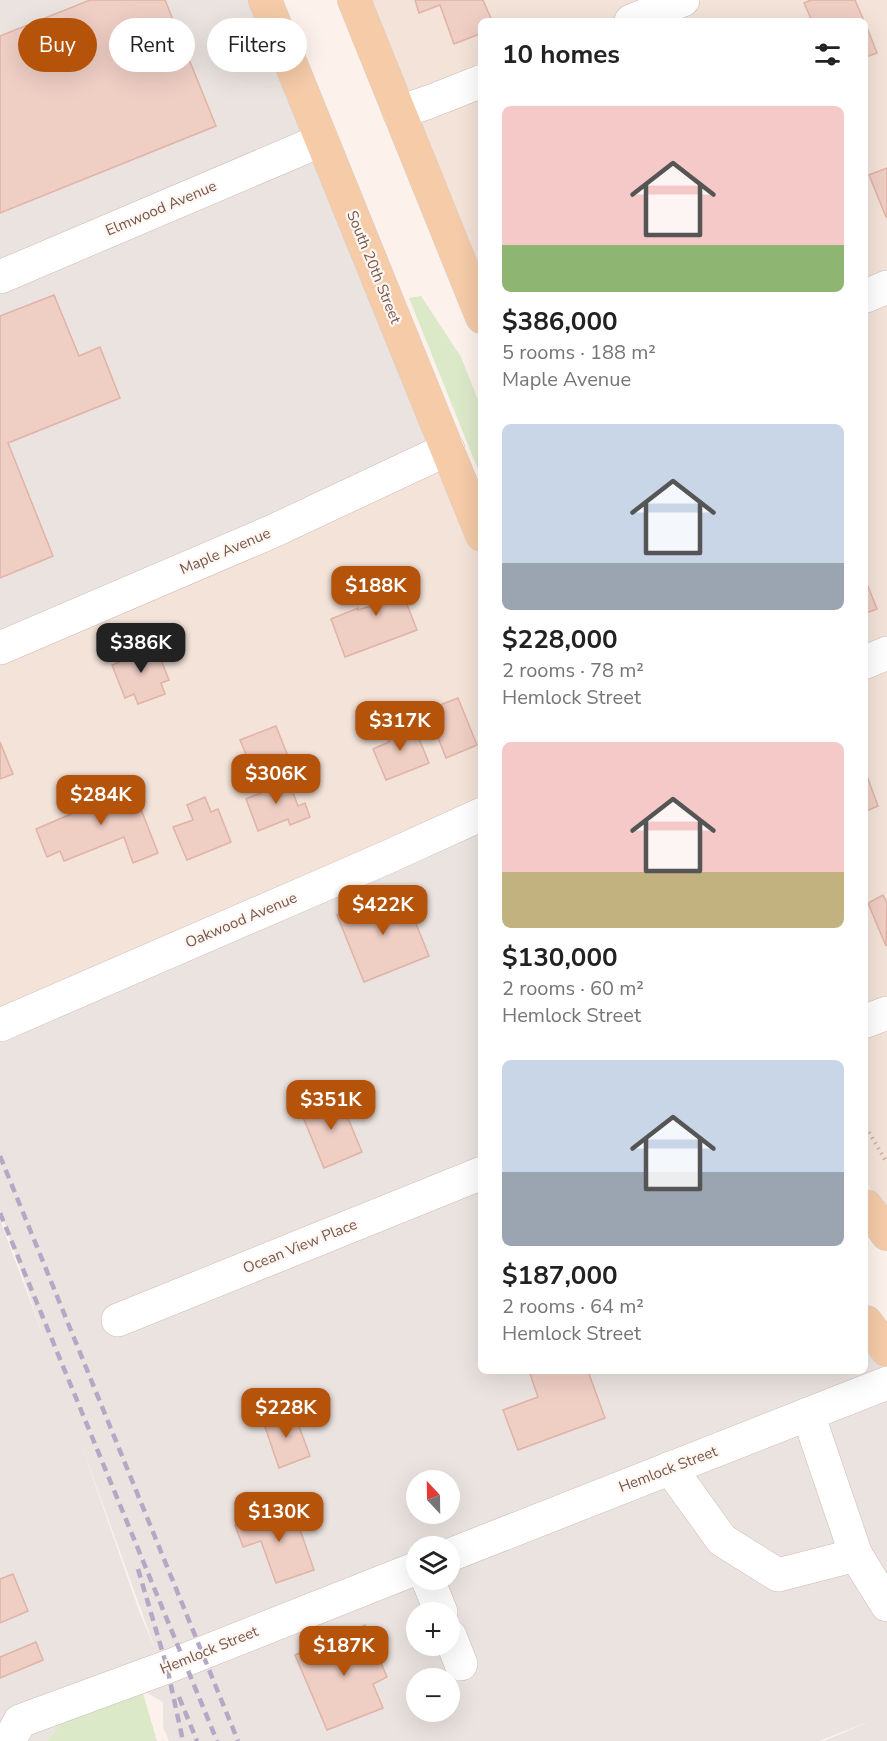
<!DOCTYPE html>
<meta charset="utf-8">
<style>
body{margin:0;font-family:"Nunito Sans",sans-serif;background:#f6f6f6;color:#222;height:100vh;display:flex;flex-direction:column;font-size:22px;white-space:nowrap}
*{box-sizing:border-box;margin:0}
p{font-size:20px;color:#767676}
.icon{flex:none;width:33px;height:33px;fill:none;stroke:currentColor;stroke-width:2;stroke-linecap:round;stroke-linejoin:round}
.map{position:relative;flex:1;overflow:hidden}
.details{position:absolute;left:478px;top:18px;width:390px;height:1356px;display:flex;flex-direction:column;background:#fff;border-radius:9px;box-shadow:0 6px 24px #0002}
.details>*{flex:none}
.guide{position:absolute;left:18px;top:18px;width:370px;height:54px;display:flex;gap:12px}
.needle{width:39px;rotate:338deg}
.fabs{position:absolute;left:406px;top:1470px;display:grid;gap:12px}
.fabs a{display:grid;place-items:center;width:54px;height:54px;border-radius:50%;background:#fff;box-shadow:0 6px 24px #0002;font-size:30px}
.price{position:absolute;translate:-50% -51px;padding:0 14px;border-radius:12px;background:#b45309;color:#fff;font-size:20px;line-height:39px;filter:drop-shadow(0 2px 3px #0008)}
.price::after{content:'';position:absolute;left:50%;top:36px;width:18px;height:14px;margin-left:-9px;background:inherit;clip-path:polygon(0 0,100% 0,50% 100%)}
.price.on{background:#222;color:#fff}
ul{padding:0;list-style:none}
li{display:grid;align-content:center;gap:12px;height:318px;padding:0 24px}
li span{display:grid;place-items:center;height:186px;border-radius:9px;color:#555}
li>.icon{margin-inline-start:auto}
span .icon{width:108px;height:108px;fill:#fffc;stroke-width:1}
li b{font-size:26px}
h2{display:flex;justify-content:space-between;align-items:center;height:72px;padding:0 24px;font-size:26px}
.tag{padding:0 21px;border-radius:27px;background:#fff;box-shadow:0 6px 24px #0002;font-size:21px;line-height:54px}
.tag.on{background:#b45309;color:#fff}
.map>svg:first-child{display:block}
</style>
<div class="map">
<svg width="887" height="1741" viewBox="0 0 887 1741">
<rect width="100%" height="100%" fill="#fcf2eb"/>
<g fill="#f3e3d9">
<polygon points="353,0 887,0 887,286 866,294 866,21 482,21 481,315"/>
<polygon points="887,290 887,1220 866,1181 866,298"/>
<polygon points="450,450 481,524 481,811 0,1019 0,648"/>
</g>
<g fill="#ebe3e0" fill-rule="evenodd">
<polygon points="0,0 261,0 446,452 0,648"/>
<path d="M481 814 482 1371H866V1332L887 1361V1741H824L873 1720 819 1741H169L163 1727V1702L142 1690 62 1722 47 1741H0V1220L44 1338 0 1210V1020ZM80 1441 157 1654 139 1611ZM417 1480H450V1514H417ZM417 1546H450V1580H417ZM417 1612H450V1646H417ZM417 1678H450V1712H417Z"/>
</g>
<g fill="#dce9c9">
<polygon points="421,296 461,357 481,408 481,477 409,298"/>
<polygon points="142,1690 157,1741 47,1741 62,1722"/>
</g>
<g fill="#efcec4" stroke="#e1b2a5" stroke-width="1.5">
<polygon points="90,0 165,0 216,126 0,213 0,36"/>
<polygon points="415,0 483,0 492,21 482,21 482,33 454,44 440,5 419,13"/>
<polygon points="811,0 855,0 864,21 812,21 804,3"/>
<polygon points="866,25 877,53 866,57"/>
<polygon points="887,168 887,217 886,217 869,175"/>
<polygon points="54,295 79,356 100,347 120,398 8,443 53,556 0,578 0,316"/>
<polygon points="394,571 417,630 345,657 331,619 358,608 358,610 371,606 363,583"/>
<polygon points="866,581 877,609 866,613"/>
<polygon points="139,645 142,653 156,647 169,680 161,683 165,694 138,704 134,694 125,698 112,665 127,659 124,651"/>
<polygon points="458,698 477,745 446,758 427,710"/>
<polygon points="404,721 409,734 416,731 429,763 386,780 373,749 389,742 384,729"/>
<polygon points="276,726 291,764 256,778 240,740"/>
<polygon points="0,742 13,774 0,779"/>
<polygon points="866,773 878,806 866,811"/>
<polygon points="276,774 280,785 289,782 298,806 305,803 310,817 290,825 288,819 258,831 246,799 263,792 259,781"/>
<polygon points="130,781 158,853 133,863 124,837 64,861 60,851 47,857 36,829 76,812 73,804"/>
<polygon points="205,797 211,812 218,809 231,842 187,860 173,827 193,820 187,805"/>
<polygon points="402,889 429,956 364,982 337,915"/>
<polygon points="883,895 887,903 886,946 868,903"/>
<polygon points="338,1094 362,1152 324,1168 300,1110"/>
<polygon points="537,1371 588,1371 605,1418 518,1450 503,1410 538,1397 530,1374"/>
<polygon points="293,1410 310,1456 279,1468 263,1421"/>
<polygon points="292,1506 314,1570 276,1583 261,1541 243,1547 235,1525"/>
<polygon points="13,1574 28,1611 0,1623 0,1579"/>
<polygon points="365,1625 387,1677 373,1684 383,1708 327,1730 295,1655"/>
<polygon points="36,1642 43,1660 0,1678 0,1657"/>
</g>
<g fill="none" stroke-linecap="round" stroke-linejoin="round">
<g stroke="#d0bbb3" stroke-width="34">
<g id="minor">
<polyline points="631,21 683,0"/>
<polyline points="399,112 429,102 482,81"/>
<polyline points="0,277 322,140"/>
<polyline points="866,296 887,287"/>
<polyline points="0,648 271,532 448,449"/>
<polyline points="866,662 887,653"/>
<polyline points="866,1021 887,1013"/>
<polyline points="0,1025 390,856 482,814"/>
<polyline points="118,1320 482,1173"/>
<polyline points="808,1414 856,1555 887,1605"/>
<polyline points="670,1468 722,1540 778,1575 856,1555"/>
<polyline points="450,1555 887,1383"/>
<polyline points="428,1580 441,1612"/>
<polyline points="450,1636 461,1664"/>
<polyline points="9,1741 20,1721 167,1667 417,1568"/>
</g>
</g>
<g stroke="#d9d0ce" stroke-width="34">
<g id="major">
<polyline points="265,0 482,535"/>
<polyline points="354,0 482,317"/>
<polyline points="866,1206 887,1234"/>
<polyline points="866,1322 887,1350"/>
</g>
</g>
<polyline stroke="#d5b0a6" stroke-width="4" stroke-dasharray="1.5 4.5" stroke-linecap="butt" points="866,1127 887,1163"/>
<use href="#minor" stroke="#fff" stroke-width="33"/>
<use href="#major" stroke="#f5cba8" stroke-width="33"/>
<g stroke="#b3a8c6" stroke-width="4.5" stroke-dasharray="9 6" stroke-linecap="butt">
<polyline points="0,1156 238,1741"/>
<polyline points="0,1213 217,1741"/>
<polyline points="138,1569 167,1667 183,1741"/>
<polyline points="179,1697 197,1741"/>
</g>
</g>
<g text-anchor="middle" stroke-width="4.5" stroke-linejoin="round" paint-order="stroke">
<g font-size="15" fill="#76564f" stroke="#fef7f1">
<text transform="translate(161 208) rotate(-23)" y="5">Elmwood Avenue</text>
<text transform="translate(374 267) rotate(68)" y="5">South 20th Street</text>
<text transform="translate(225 551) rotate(-23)" y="5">Maple Avenue</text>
<text transform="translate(241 920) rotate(-23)" y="5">Oakwood Avenue</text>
<text transform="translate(300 1246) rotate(-22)" y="5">Ocean View Place</text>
<text transform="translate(668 1469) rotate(-21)" y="5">Hemlock Street</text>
<text transform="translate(209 1650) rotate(-22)" y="5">Hemlock Street</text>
</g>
</g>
</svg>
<div class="fabs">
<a><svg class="needle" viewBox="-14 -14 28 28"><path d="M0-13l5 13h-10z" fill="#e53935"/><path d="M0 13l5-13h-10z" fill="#767676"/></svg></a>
<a><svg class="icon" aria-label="layers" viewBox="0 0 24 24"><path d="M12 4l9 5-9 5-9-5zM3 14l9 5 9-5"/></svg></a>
<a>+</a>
<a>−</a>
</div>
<b class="price" style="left:376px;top:617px">$188K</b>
<b class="price on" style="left:141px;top:674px">$386K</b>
<b class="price" style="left:400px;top:752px">$317K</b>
<b class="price" style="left:276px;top:805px">$306K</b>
<b class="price" style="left:101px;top:826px">$284K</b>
<b class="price" style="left:383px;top:936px">$422K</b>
<b class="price" style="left:331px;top:1131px">$351K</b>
<b class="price" style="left:286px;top:1439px">$228K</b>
<b class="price" style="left:279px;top:1543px">$130K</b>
<b class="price" style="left:344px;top:1677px">$187K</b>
<div class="guide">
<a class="tag on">Buy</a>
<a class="tag">Rent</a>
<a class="tag">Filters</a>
</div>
<section class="details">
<h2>10 homes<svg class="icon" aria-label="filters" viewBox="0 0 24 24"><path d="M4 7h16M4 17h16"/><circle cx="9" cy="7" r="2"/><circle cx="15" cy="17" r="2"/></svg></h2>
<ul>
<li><span style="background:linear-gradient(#f6c9c9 75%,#8fb573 0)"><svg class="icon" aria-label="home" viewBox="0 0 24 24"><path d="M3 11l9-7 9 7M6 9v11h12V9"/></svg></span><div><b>$386,000</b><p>5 rooms · 188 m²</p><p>Maple Avenue</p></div></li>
<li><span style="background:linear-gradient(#c9d6e8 75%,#9aa5b1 0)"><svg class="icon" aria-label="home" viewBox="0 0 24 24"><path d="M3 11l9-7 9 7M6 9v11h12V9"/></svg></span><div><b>$228,000</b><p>2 rooms · 78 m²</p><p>Hemlock Street</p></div></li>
<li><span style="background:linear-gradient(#f6c9c9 70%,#c2b280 0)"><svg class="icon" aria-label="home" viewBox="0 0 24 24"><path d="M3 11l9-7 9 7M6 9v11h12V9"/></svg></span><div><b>$130,000</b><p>2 rooms · 60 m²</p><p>Hemlock Street</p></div></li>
<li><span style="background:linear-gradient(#c9d6e8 60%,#9aa5b1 0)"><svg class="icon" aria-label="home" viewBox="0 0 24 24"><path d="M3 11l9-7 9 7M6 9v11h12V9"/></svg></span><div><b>$187,000</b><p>2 rooms · 64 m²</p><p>Hemlock Street</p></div></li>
</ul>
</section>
</div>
